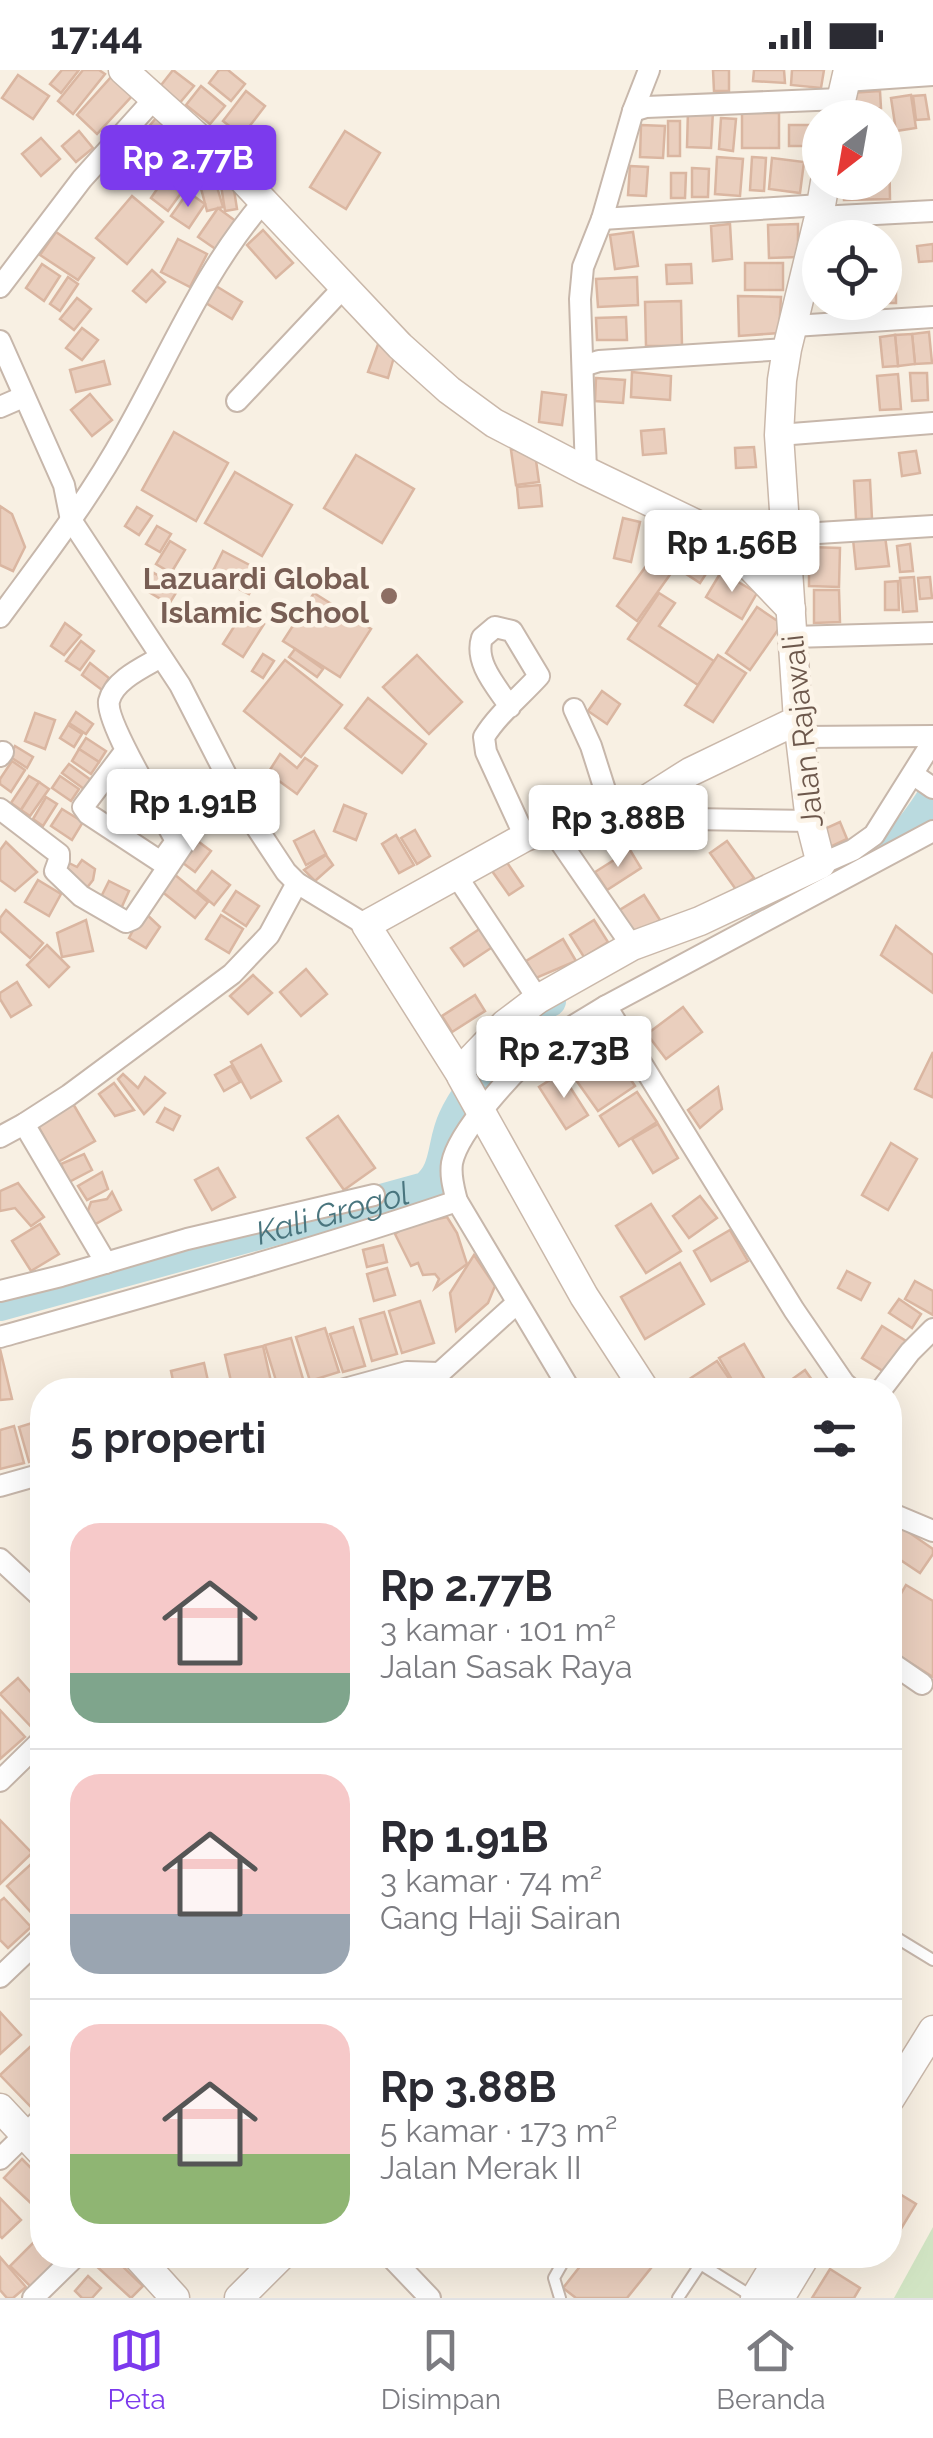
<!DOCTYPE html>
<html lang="id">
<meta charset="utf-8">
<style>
body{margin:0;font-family:Raleway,sans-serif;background:#f7f7f7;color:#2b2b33;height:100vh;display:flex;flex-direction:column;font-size:38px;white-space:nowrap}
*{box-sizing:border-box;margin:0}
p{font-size:32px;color:#7c7c81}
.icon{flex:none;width:55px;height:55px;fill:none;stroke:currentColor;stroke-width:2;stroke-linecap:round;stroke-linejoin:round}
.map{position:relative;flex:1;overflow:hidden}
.sheet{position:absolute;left:30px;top:1308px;width:872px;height:890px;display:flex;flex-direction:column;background:#fff;border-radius:40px;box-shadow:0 10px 40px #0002}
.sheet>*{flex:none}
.needle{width:65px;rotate:211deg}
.fabs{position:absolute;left:802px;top:30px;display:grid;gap:20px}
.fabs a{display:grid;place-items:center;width:100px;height:100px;border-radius:50%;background:#fff;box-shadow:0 10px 40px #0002;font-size:50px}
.price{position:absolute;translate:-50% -85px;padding:0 22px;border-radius:10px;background:#fff;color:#222;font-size:32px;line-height:65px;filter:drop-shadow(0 2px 5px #0008)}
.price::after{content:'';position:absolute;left:50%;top:60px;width:30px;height:22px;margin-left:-15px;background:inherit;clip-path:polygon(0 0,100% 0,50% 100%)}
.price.on{background:#7c3aed;color:#fff}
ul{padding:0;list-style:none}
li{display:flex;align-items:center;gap:30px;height:250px;padding:0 40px}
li+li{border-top:2px solid #e1e1e2}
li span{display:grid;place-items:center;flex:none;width:280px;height:200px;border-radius:30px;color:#555}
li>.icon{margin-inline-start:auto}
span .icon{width:120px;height:120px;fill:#fffc;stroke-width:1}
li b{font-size:42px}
h2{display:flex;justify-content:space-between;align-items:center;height:120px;padding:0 40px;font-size:42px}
.status{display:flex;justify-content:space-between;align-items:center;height:70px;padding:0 50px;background:#fff;direction:ltr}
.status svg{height:28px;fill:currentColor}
.tab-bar{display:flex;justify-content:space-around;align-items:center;height:140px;border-top:2px solid #e1e1e2;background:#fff;font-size:28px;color:#7c7c81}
.tab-bar a{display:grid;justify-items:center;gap:5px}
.tab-bar .on{color:#7c3aed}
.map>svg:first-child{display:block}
</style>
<div class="status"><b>17:44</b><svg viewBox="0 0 49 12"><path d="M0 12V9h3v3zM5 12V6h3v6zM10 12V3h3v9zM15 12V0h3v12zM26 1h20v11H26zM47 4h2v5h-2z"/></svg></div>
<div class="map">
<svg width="933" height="2228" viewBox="0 0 933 2228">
<rect width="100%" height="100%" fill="#f8f0e3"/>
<polygon fill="#d1e4c3" points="933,2157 933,2228 894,2228"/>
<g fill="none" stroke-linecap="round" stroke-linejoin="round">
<g stroke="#badadf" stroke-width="32">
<path d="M764 835C807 816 862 799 899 770 913 758 923 743 933 727"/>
<path id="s1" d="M0 1235 425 1118C448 1101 442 1074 454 1049 468 1017 494 996 515 969 521 961 523 950 530 942 536 937 544 934 550 931"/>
</g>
</g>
<g fill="#eacfbe" stroke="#dab6a1" stroke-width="2.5">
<polygon points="62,0 79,0 61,23 50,14"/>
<polygon points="83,0 99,0 105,4 73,44 58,31"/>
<polygon points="173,0 194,16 178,35 158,19"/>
<polygon points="219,0 228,0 245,14 231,31 209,13"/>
<polygon points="713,0 729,0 729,21 714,21"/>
<polygon points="754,0 784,0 785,13 753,11"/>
<polygon points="792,0 824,0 821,18 791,15"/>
<polygon points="18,5 49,26 33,49 2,28"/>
<polygon points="111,7 132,26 97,64 77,45"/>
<polygon points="201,16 225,36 210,54 186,35"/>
<polygon points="246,21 265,36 242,66 223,51"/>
<polygon points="880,21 881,38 850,41 849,23"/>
<polygon points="911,25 916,58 896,61 891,28"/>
<polygon points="925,25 929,49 916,50 913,26"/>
<polygon points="688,40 713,41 711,78 687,77"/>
<rect x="742" y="43" width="37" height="35"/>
<polygon points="156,48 173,62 158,81 141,66"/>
<polygon points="721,48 736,49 733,81 719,79"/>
<rect x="668" y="51" width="12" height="35"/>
<polygon points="641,55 665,56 663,88 640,87"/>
<rect x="789" y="55" width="31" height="21"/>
<polygon points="79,61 93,78 76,92 62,76"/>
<polygon points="345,61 380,83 346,139 310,117"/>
<polygon points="41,68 60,89 41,106 22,84"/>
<polygon points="126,70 150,89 128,116 105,97"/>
<polygon points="885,70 889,70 890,129 844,130 843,112 885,112"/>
<polygon points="717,87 743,89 740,126 715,124"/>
<polygon points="752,87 766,88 764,121 750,120"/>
<polygon points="772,88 804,92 800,123 769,119"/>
<polygon points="630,96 648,97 646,126 628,125"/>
<polygon points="692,98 709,99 708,127 692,127"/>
<polygon points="671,103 686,103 685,128 671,128"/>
<polygon points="166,106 184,119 168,141 151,128"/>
<polygon points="214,107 223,137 207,141 199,111"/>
<polygon points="232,107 237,139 225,141 220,109"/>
<polygon points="188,122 205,134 189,158 171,146"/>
<polygon points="132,126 163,152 127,194 96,168"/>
<polygon points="218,138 237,152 217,180 198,167"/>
<polygon points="859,150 860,168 827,168 826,151"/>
<polygon points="730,154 732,189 713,191 711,156"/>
<polygon points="798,154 798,187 769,188 768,155"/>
<polygon points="263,160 293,193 276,208 247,175"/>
<polygon points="56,162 94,188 78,210 40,185"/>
<polygon points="633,162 638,196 615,199 610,165"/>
<polygon points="178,169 207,184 190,217 161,202"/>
<polygon points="933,174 933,191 919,192 917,176"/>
<rect x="745" y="193" width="38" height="27"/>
<polygon points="42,194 60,206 44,231 26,218"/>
<polygon points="691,194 692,213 667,214 666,195"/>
<polygon points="152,200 165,212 146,232 133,221"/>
<polygon points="885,206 896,206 896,233 875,233 885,232"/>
<polygon points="68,207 78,214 60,241 50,234"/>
<polygon points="637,207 638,235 598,237 596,209"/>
<polygon points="216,216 242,232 232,249 206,233"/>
<polygon points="738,226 781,227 779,263 739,266"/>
<polygon points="77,228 91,239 74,260 60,249"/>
<polygon points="681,231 682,276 646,276 645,232"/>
<polygon points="626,247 627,270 597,270 596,248"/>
<polygon points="82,258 98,270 82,290 66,278"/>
<polygon points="929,262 932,293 915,294 912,264"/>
<polygon points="912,264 915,294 898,296 895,265"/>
<polygon points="895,265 898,296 883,297 880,267"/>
<polygon points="381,266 396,280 388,308 368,302"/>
<polygon points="104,291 110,314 76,322 70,300"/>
<polygon points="632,302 671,306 670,330 631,327"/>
<polygon points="910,303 927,303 928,330 912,331"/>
<polygon points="898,304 901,339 880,340 877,306"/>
<polygon points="596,308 625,310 623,333 595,331"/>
<polygon points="542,322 566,325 562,355 539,352"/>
<polygon points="90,324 112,350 92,366 71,340"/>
<polygon points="664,359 666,383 643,385 641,361"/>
<polygon points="174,362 228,393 196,451 142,420"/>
<polygon points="534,376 539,412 516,415 511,380"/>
<polygon points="754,377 756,397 736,398 735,378"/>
<polygon points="916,381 920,403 902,406 899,383"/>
<polygon points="356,385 414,419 382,473 324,438"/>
<polygon points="235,402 292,435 262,486 205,453"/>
<polygon points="870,410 872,449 856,449 854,411"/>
<polygon points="540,415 542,436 519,438 517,417"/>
<polygon points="0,436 12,444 25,477 13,501 0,495"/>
<polygon points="137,437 152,446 139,465 125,456"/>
<polygon points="623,448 640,452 631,492 614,488"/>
<polygon points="157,456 171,464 160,482 146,474"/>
<polygon points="673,459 717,487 700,513 657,485"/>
<polygon points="885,466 889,496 856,499 853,469"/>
<polygon points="170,471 185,480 171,503 156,494"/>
<polygon points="910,474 913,501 900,502 897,476"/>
<polygon points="809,477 840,478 839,517 809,516"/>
<polygon points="223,481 261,501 249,524 211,505"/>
<polygon points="654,485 674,499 637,551 617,536"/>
<polygon points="721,502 757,523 742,549 706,527"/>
<polygon points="154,503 179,518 169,534 144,519"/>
<polygon points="914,507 917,541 903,542 900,508"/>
<polygon points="930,507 932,528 920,529 918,508"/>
<polygon points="898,511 899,540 885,540 885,512"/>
<polygon points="814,520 839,520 840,552 814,553"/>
<polygon points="314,523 371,559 340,607 283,571"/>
<polygon points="659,523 675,533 659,556 714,591 698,615 628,569"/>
<polygon points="757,537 782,554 750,600 726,583"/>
<polygon points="244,541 264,554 243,587 223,574"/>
<polygon points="65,553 81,565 64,585 51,576"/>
<polygon points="81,571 94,581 80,600 66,591"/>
<polygon points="295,579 323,599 317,607 289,587"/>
<polygon points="263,584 274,591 263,608 252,601"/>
<polygon points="417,585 462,632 429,664 383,617"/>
<polygon points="718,585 746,603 713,652 685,635"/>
<polygon points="285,590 342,635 301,687 244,641"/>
<polygon points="90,593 109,608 102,620 82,605"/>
<polygon points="602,621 620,634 607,654 588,641"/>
<polygon points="368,628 426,674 402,703 345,658"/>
<polygon points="76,642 93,654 86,664 69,653"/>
<polygon points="35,643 55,650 45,679 25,671"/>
<polygon points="68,655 82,664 74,677 60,668"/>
<polygon points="86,668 106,681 99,692 79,679"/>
<polygon points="15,676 33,687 27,698 9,686"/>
<polygon points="79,679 99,692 91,704 72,691"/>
<polygon points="280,684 297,698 305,688 317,696 297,724 268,703"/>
<polygon points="12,691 25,700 11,722 0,714 0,709"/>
<polygon points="69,694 91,710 84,719 62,703"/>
<polygon points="29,706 39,712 21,740 11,733"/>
<polygon points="60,706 79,719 71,731 52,718"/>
<polygon points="39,712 49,719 30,746 21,740"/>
<polygon points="46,727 57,734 43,756 33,749"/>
<polygon points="344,735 366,744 356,770 334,761"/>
<polygon points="62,739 83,752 72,770 51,756"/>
<polygon points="840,752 847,769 830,777 822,760"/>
<polygon points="415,760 430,786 417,794 401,768"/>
<polygon points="314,761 326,784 306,795 294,771"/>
<polygon points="396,765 414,795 399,803 382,774"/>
<polygon points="191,766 211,781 195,802 175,787"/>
<polygon points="727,771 754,808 737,821 710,783"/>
<polygon points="6,772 37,802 15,821 0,810 0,780"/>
<polygon points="630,780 641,798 607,820 595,802"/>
<polygon points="326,785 333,795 315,811 304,800"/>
<polygon points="82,790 95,799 93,810 86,819 64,800 69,793 77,797"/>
<polygon points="506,791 523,816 509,825 492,801"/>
<polygon points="212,801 230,815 214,835 197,821"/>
<polygon points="174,804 208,832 195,848 160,820"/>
<polygon points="38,810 61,824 49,846 25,832"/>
<polygon points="109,811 129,821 119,843 98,833"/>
<polygon points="236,821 259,836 246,856 223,841"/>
<polygon points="644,825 660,850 634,867 618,841"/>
<polygon points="6,840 43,873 30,888 0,861 0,848"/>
<polygon points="143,841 160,857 146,878 129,868"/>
<polygon points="221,845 243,859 229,883 206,869"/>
<polygon points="86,850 93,881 62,887 57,863"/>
<polygon points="594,850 608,872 584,887 570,865"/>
<polygon points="896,856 933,885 933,923 881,885"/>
<polygon points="481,858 494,876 464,896 451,878"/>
<polygon points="563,869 576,891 536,908 526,891"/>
<polygon points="47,875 69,897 49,917 27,895"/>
<polygon points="306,899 327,924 301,946 280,922"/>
<polygon points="253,905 272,923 248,944 230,926"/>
<polygon points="17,912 31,935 11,947 0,929 0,923"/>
<polygon points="475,925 485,941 452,962 442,946"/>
<polygon points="683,937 702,962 666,989 647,964"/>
<polygon points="599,956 613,977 577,1000 563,979"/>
<polygon points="261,975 281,1011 251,1028 231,992"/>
<polygon points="933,982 933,1024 932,1027 915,1019"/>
<polygon points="614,985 635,1016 598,1041 576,1010"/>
<polygon points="231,996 240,1012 224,1021 215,1005"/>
<polygon points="561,1003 588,1045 566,1059 539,1017"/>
<polygon points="123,1004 138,1018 145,1007 165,1023 144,1044 118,1009"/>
<polygon points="114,1013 134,1040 115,1046 99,1024"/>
<polygon points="718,1017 722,1039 700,1058 688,1040"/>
<polygon points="637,1022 657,1052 619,1076 600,1046"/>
<polygon points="72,1032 95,1071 58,1092 36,1052"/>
<polygon points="165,1038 180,1046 173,1060 157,1052"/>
<polygon points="338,1046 375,1098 344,1120 307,1068"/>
<polygon points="658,1054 678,1088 653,1103 632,1069"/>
<polygon points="891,1073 917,1089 888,1140 862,1125"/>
<polygon points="84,1084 92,1100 69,1112 61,1094"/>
<polygon points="218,1098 235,1127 212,1140 195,1110"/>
<polygon points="102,1102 108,1119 87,1130 78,1116"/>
<polygon points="18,1113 44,1147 31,1156 15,1138 0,1141 0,1121"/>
<polygon points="112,1122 121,1140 90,1157 85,1149 91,1132 107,1129"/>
<polygon points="700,1126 717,1148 689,1168 673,1146"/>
<polygon points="651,1134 681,1181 646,1203 616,1156"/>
<polygon points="447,1147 457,1163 467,1194 435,1218 439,1209 435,1204 423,1205 418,1193 411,1196 395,1164 406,1156"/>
<polygon points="40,1154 59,1184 31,1201 12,1171"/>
<polygon points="730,1160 748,1191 711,1211 694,1181"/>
<polygon points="383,1175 387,1192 367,1197 363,1180"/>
<polygon points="474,1185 495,1216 488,1233 456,1261 450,1223"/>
<polygon points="680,1193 704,1234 645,1269 621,1227"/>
<polygon points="387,1198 395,1225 374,1231 367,1204"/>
<polygon points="847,1201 870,1213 861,1230 838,1218"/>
<polygon points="915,1211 933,1221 933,1245 905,1229"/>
<polygon points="899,1229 921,1244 912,1258 889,1243"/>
<polygon points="420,1231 434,1273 402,1283 389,1241"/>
<polygon points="384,1242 397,1284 372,1291 360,1249"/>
<polygon points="882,1256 906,1271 886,1303 862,1288"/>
<polygon points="353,1257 365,1296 343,1302 330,1264"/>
<polygon points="325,1258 339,1302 310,1311 296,1267"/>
<polygon points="291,1268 303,1309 278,1317 265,1275"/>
<polygon points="744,1274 771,1320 738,1320 719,1288"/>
<polygon points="263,1276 272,1316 254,1320 233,1320 225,1285"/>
<polygon points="0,1279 12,1329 0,1330"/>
<polygon points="717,1291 737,1320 679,1320 677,1317"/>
<polygon points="204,1293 210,1320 175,1320 171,1301"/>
<polygon points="805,1300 819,1320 777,1320"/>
<polygon points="42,1350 42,1388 29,1392 19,1357"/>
<polygon points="14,1356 24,1393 0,1399 0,1360"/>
<polygon points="891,1450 933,1479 933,1484 920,1503 890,1483"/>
<polygon points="906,1515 933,1531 933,1607 890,1580 890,1542"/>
<polygon points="18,1608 42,1635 42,1658 37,1663 0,1624"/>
<polygon points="0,1640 25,1667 0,1689"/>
<polygon points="0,1750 32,1783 0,1814"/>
<polygon points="30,1795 42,1809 42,1844 37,1849 7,1816"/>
<polygon points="4,1828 31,1857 8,1878 0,1870 0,1831"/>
<polygon points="0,1942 21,1965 0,1984"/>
<polygon points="31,1976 42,1988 42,2024 30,2036 0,2005"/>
<polygon points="22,2089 42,2109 42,2131 36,2138 4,2108"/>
<polygon points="890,2118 916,2134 890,2177"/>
<polygon points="0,2128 21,2150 2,2168 0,2166"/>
<polygon points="42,2164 42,2185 63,2185 31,2217 10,2196"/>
<polygon points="101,2185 111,2185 143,2216 131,2228 93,2193"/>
<polygon points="589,2185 656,2185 659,2188 627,2228 576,2228 563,2218"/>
<polygon points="0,2187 26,2217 13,2228 7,2228 0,2220"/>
<polygon points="830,2199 860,2218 854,2228 812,2228"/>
<polygon points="88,2206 101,2218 92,2228 82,2228 75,2221"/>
</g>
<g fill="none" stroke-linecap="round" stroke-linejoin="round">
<g stroke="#c7b7ab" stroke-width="14">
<g id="lane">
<polyline points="892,1865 933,1890"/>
<polyline points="686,2185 753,2227"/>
<polyline points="560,2228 554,2208 567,2185"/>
<polyline points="678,2228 700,2195"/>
</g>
</g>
<g stroke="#c7b7ab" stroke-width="24">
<g id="street">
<polyline points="845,11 933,5"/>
<polyline points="633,41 646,37 840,29"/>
<polyline points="819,147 933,141"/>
<polyline points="602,149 821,135"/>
<polyline points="0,217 82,109 154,29"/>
<polyline points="794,256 933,247"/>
<polyline points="0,271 64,415 71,450 180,615 241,734 286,802 297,813 366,855"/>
<polyline points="583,296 599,291 787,279"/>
<polyline points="237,331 343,218"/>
<polyline points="0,337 23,327"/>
<polyline points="779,365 933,353"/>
<polyline points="586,401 580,229 583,197 602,149 633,41 649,0"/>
<polyline points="785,465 933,456"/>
<path d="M0 547C44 487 90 428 126 362 170 284 204 200 264 131"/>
<polyline points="792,567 933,563"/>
<path d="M510 637C497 617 474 593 482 568L495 557 512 561 539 606C521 626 498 644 484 667L486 682 525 767"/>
<polyline points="574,639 591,676 605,720 614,742"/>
<polyline points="802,667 933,666"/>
<path d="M126 680 83 737 88 744 161 792 176 771C164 748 105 652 109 631 114 610 144 597 161 587"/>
<polyline points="0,686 3,682"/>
<polyline points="914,705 933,718"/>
<polyline points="0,739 59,784 59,790 55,801 81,826 126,852 133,849 203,745 211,741 241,734"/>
<polyline points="630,740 691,749 810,751"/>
<polyline points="550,757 632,876"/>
<polyline points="821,794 853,780 874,765 933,671"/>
<polyline points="456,805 538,929"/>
<polyline points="606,936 794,1240 844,1313 852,1320"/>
<polyline points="24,1054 106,1193"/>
<polyline points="0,1067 24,1054 69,1025 232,904 269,865 297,813"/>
<polyline points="0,1221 61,1206 187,1169 374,1125"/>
<path d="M0 1267C153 1224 306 1182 457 1131"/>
<polyline points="341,1320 407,1302 439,1303"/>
<polyline points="421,1320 517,1233"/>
<path d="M570 1320 457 1131C454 1119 450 1107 452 1093 458 1061 516 999 541 978 561 962 585 949 606 936L933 761"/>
<polyline points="881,1320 910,1282 933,1259"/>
<polyline points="0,1416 42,1404"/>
<polyline points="890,1443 933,1461"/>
<polyline points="0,1489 42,1528"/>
<polyline points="890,1592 922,1614"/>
<polyline points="0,1711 42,1670"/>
<polyline points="0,1907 42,1867"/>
<polyline points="0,2089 42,2048"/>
<polyline points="389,2185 430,2228"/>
<polyline points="33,2228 77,2185"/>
</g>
</g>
<g stroke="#cab8aa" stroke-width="31">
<g id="secondary">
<polyline points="123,0 232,98 400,276 449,320 494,353 586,401 721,466 791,539"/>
<polyline points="837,48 848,0"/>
<polyline points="721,466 785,465"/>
<polyline points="798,650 690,702 630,740 582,748 550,757 525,767 366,855 459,1002 505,954 538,929 632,876 700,851 821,794 810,751 798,650 779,365 782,310 787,279 819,147 825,112"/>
<polyline points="461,1006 584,1226 645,1320"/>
<polyline points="890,2029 933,1960"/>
<polyline points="0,2038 42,2083"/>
<polyline points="136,2185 175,2228"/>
<polyline points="239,2228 282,2185"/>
<polyline points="755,2228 781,2185"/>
<polyline points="780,2228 806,2185"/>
</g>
</g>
<use href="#lane" stroke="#fff" stroke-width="10"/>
<use href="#street" stroke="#fff" stroke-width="20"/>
<use href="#secondary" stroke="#fff" stroke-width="28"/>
</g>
<circle fill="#8d6e63" stroke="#fcf4e8" stroke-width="4" cx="389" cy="526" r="10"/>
<g text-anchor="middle" stroke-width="9" stroke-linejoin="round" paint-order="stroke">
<g font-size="30" font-weight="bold" fill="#785e54" stroke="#fcf4e8" text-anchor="end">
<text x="369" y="519">Lazuardi Global<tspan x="369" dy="34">Islamic School</tspan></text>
</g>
<g font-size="30" fill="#6d584c" stroke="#fcf4e8">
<text transform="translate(803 661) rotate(-96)" y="10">Jalan Rajawali</text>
</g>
<g font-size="32" font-style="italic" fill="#49757e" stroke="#fcf4e8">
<text dy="11" stroke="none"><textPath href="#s1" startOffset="345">Kali Grogol</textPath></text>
</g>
</g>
</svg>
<div class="fabs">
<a><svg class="needle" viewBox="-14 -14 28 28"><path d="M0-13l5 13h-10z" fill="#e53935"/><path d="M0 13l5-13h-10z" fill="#7c7c81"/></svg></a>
<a><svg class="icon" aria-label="locate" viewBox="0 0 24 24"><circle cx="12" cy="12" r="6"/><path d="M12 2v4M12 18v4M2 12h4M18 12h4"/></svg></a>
</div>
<b class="price on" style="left:188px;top:140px">Rp 2.77B</b>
<b class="price" style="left:732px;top:525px">Rp 1.56B</b>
<b class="price" style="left:193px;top:784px">Rp 1.91B</b>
<b class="price" style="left:618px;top:800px">Rp 3.88B</b>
<b class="price" style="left:564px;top:1031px">Rp 2.73B</b>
<section class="sheet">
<h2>5 properti<svg class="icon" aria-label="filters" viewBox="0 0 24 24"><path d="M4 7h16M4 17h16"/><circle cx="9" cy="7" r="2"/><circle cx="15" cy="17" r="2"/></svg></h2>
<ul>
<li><span style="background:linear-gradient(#f6c9c9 75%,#7fa58c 0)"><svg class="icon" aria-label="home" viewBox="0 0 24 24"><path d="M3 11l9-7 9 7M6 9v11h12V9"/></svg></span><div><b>Rp 2.77B</b><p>3 kamar · 101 m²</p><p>Jalan Sasak Raya</p></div></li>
<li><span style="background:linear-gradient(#f6c9c9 70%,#9aa5b1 0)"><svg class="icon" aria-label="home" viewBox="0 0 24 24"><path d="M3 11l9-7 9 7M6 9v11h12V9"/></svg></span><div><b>Rp 1.91B</b><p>3 kamar · 74 m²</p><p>Gang Haji Sairan</p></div></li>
<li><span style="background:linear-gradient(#f6c9c9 65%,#8fb573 0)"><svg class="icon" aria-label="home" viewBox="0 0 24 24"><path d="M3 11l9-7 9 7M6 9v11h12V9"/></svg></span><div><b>Rp 3.88B</b><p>5 kamar · 173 m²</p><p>Jalan Merak II</p></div></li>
</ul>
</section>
</div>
<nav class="tab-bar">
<a class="on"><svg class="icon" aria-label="map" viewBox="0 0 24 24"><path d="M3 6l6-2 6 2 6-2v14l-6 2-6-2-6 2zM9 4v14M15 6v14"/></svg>Peta</a>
<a><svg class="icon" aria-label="saved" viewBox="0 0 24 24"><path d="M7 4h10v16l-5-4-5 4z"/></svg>Disimpan</a>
<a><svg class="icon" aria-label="home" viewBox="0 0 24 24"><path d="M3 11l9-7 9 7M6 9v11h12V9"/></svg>Beranda</a>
</nav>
